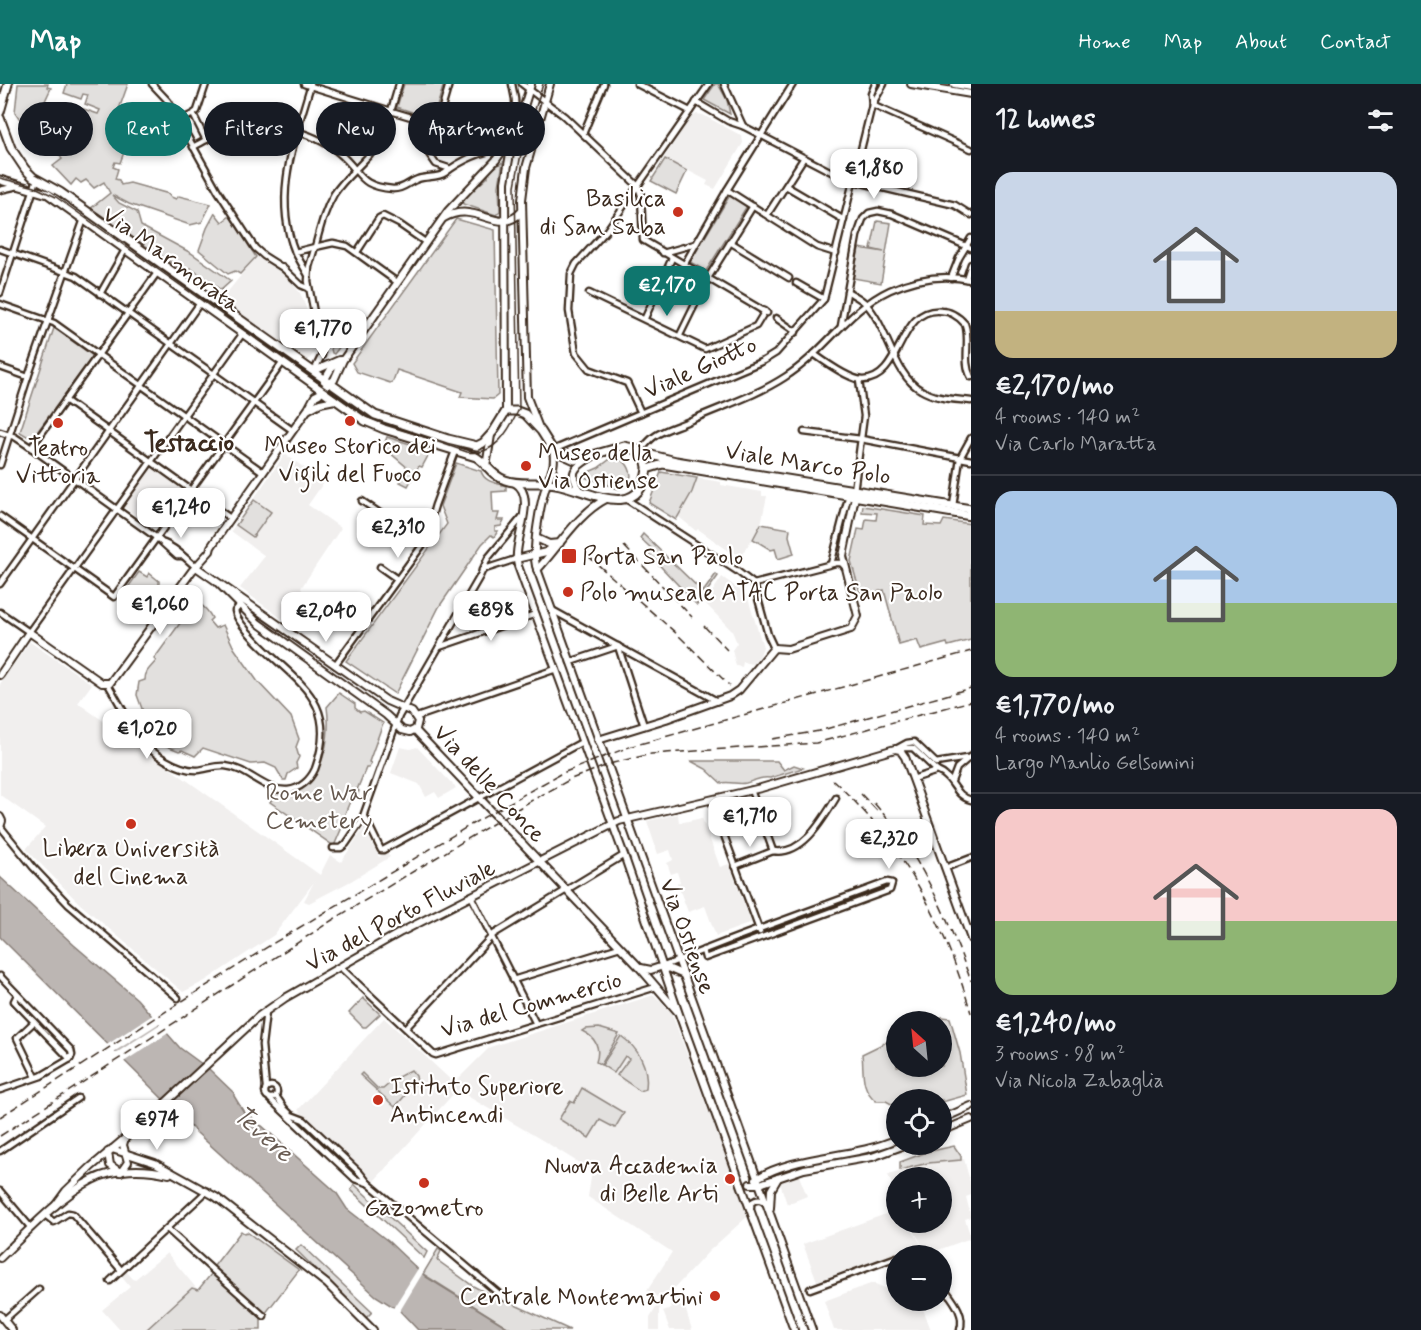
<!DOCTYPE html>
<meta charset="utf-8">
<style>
body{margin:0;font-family:Mynerve,sans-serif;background:#242831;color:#f1f3f6;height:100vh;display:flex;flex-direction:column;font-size:22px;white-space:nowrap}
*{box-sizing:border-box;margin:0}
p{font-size:20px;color:#9ea1a6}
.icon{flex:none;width:33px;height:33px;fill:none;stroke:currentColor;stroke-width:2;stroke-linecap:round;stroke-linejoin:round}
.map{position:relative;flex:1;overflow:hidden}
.details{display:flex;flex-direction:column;background:#171b24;width:450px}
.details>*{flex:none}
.top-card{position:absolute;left:18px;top:18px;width:570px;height:54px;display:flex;gap:12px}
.needle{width:39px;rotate:333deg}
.fabs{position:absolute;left:886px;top:927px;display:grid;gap:12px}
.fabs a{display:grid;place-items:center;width:66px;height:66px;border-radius:50%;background:#171b24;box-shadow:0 3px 9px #0003;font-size:30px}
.price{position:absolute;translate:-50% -51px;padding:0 14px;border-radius:12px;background:#fff;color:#222;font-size:20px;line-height:39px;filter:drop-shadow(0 2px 3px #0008)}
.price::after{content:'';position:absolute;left:50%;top:36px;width:18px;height:14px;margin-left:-9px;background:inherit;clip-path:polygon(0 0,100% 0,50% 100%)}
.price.current{background:#0f766e;color:#fff}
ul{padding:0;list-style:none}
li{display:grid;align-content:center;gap:12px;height:318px;padding:0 24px}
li+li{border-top:2px solid #363941}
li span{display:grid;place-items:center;height:186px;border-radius:18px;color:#555}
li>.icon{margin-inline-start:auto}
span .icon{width:108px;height:108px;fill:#fffc;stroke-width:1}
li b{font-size:26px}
h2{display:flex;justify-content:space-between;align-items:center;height:72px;padding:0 24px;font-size:26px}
.tag{padding:0 21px;border-radius:27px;background:#171b24;box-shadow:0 3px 9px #0003;font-size:21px;line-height:54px}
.tag.current{background:#0f766e;color:#fff}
header{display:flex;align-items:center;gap:36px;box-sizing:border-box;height:84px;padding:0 30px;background:#0f766e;color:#fff}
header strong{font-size:28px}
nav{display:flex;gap:33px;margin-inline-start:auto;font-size:21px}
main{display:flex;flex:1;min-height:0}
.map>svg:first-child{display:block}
</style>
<header>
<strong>Map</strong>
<nav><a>Home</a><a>Map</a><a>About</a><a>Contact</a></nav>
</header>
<main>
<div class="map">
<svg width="971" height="1246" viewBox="0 0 971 1246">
<rect width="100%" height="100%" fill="#fff"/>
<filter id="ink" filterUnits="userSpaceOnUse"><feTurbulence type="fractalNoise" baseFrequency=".0167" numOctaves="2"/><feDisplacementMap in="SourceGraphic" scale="12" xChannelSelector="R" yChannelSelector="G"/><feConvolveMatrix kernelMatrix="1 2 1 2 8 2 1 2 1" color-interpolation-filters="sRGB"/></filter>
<g filter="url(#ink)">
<g fill="#f1efee">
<polygon points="697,30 703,31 742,52 743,59 715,105 706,101 708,97 664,74 691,33"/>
<polygon points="256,173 269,178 282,187 300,209 305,221 318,263 308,277 221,216"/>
<polygon points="285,370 324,398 308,421 341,444 301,504 304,510 285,537 240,504 265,472 231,447"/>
<polygon points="152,384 186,408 157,447 124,423"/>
<polygon points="661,388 721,398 721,401 762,408 762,412 767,412 761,440 741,473 734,468 733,470 698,445 696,447 679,433 676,436 649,419"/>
<polygon points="722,493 747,511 763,563 760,571 753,580 743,578 742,583 736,582 732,566 737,559 732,547 705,519"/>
<polygon points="30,558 92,600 78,619 320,791 330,771 341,778 364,744 379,773 387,768 390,773 351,797 309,819 304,817 314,798 274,851 205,897 183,908 79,819 26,765 45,743 0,711 0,600"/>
<polygon points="400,663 410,665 417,663 456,704 439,714 435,708 426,713 419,700 391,689"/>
<polygon points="678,730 679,739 702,734 720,783 729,780 751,839 716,852 705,822 688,828 677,799 680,798 677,788 671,790 667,779 673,776 670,766 658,770 647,737"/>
<polygon points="654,911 671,928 748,1132 710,1166 669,1210 659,1226 659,1246 650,1246 650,1234 661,1215 647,1207 672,1168 588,1113 592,1087 547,1059 457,1006 374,1097 298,1026 384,934 454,999 490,963"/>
<polygon points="964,1075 971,1101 971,1111 966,1113 971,1133 965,1135 971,1154 927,1170 910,1139 942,1138 942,1094 897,1094 897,1112 888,1091 928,1079"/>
<polygon points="799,1092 807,1112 787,1120 780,1099"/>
<polygon points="897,1126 897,1138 908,1139 921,1160 817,1197 803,1160"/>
<polygon points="167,1169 197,1205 147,1246 120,1246 102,1226 130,1203 120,1191 126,1187 134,1196"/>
<polygon points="873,1199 892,1207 897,1206 897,1216 920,1217 931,1246 834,1246 824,1217"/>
<polygon points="683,1217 692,1246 670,1246 663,1227 671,1224 670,1221"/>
</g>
<g fill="#e2e0de" stroke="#8e857e" stroke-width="1.5">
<polygon points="18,0 48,0 47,3 51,4 44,19 42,18 39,23 65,33 72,21 98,30 100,26 85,20 88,11 83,10 81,15 64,9 67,0 128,0 113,42 111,41 110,46 116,47 111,58 126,63 120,79 115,78 113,83 118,85 115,95 119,96 121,101 130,99 169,110 171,113 176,115 179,112 211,120 202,138 190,141 129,120 112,111 119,119 137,128 141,142 191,169 231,197 221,206 190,184 185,188 90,125 110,109 104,98 94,104 86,96 81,99 76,95 71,101 53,82 62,75 36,38 26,44 15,28"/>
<polygon points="404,0 444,0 433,35 397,23"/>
<polygon points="715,0 718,0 727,16 730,30 704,16"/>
<polygon points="665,75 687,87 676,110 651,97"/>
<polygon points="503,78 499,102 500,127 496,131 463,120 462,116 488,93 488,88"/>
<polygon points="730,111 747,122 706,187 690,178"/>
<polygon points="215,129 222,138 230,132 256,173 240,190 235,187 228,190 199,166 207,144"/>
<polygon points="456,135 495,146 498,311 493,315 460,313 462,308 397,286 393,297 390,299 357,288 352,279"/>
<polygon points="877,137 891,139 881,199 853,194 859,164 884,168 871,165"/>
<polygon points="351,228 361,235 334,270 332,269 323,233"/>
<polygon points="54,244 93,272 32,355 20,348"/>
<polygon points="387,353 427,365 429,370 422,383 419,382 408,402 400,398 409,385 383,363"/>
<path d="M613 373C624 375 630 381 631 392 621 416 611 399 598 397 592 396 589 395 584 393V390L598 384Z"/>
<path d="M456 379 481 387C484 398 496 399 506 402V407L492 408 493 429H499L497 436H504L501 442 495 443V447H498L494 453 491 451 482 460 439 523 395 610 346 577 447 440 440 422Z"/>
<polygon points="661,388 697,394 692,408 676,436 649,419"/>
<polygon points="254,416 271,428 253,453 236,441"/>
<polygon points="863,422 925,432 924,441 941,442 944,436 971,440 971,556 948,562 947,559 921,566 917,556 899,561 884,506 861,512 851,477 858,445 864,446 866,435 876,436 877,429 862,428"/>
<polygon points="761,440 790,445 789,452 794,470 778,475 775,465 771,466 753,455"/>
<polygon points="643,450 703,508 716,490 718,492 697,521 647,468 651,464 640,454"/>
<polygon points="139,488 147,493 149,489 159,497 159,501 138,530 119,516"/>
<path d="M189 517C199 517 207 525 212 534L209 537 215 544 223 541 234 564 258 598 291 633 299 655 296 663 299 673 296 679 297 684 288 690 286 696H283L276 684 265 679 251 680 203 664 195 672 182 666 179 667 164 661 145 633 137 611 139 598 145 596C145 587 150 584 156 577L154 575 186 531 184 527Z"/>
<path d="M339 609 355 620V624L360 628 364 627 383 639 369 678 371 679 369 684H366L357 706 359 707 357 713 351 715 341 739 343 741 334 762 270 718 276 709C321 712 332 658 327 623Z"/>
<path d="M691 677H777L784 686 794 681 803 684 770 694C761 692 754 697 746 699 737 701 731 697 721 699L706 685Z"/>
<polygon points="363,914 380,930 366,943 363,943 349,929"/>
<path d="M942 933 950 934 960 969 967 1011 942 1018V1016H897V1023L886 1017H876C860 1004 864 988 862 970L897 953V982H942V938L932 937Z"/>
<path d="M599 944 619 950 601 981 596 978C601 963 595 953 582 947L585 945Z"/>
<path d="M621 952C638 964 649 982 646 1005L640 1007 617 991 629 975 625 972 614 989 602 981Z"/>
<polygon points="411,986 416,992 417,998 395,1023 360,991 362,989 378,1005 383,1005 396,994"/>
<polygon points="582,1004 624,1029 615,1044 600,1036 589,1054 559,1035 570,1017 574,1019"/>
<polygon points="954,1062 961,1072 961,1076 928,1079 900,1086 900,1078 927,1068"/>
<polygon points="354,1100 427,1168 424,1174 351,1106"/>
<polygon points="241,1147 244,1149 247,1148 299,1186 265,1230 215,1187 214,1182"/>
<polygon points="301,1161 372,1228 366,1234 296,1166"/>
<polygon points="438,1165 441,1167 437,1176 473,1202 494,1213 502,1215 570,1246 512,1246 423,1190"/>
<polygon points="212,1189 261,1234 261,1246 146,1246 192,1204 198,1206"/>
</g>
<polygon fill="#bcb6b3" stroke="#887e77" stroke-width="1.5" points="0,793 74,861 137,915 180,964 210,986 234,1009 234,1012 245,1030 250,1030 256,1040 262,1042 336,1108 347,1125 388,1157 426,1193 512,1246 418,1246 400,1227 376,1212 197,1049 0,853"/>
<g fill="#fff">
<polygon points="154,930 161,938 147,947 112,969 105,962"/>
<polygon points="162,939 170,948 122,979 113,971"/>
<polygon points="419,1183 424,1187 398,1230 392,1226"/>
</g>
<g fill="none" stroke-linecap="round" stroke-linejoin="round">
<g stroke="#3b2a1e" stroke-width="9">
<g id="street">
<polyline points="152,0 168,17 218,107 255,164 264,172 283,184 301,201 308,204"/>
<path d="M304 0 391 27C387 40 383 54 374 65 362 81 345 93 334 110 324 127 320 145 315 163L333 159 347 162 397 198"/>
<polyline points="399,0 391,27 438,41"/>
<polyline points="512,0 515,15 516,42"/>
<polyline points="522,0 564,32 638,102 641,111 643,156 767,229"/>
<polyline points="637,0 690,27"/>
<polyline points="724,0 743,42"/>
<polyline points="696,18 728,37 743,42 845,95 955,121 971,131"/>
<polyline points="872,21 971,65"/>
<polyline points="872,21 871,10 875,0"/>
<polyline points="193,30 197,27 206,0"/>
<polyline points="179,37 193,30 206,56"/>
<polyline points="583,50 604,0"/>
<path d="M193 63C205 57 216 49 230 45 263 36 312 46 339 69 363 89 357 102 393 105 405 105 408 98 418 95 426 92 438 94 445 89 460 77 483 66 503 65"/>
<polyline points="858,76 868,83 875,102"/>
<polyline points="448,84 436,80 429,70 449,0"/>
<polyline points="786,102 844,136"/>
<polyline points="0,106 18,102"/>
<polyline points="727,106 817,163 836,169"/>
<polyline points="767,131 803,75"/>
<polyline points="730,158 789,194"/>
<polyline points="0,165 76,192 292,346"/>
<path d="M295 168C272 112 295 55 311 0"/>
<polyline points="357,168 379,134 383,132 399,140 425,158"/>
<polyline points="663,169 695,160"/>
<polyline points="684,181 727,106 793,0"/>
<polyline points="308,191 295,168 315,163 309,183 308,197 322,271 314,287"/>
<polyline points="951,194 959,174 971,154"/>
<polyline points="966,195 971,180"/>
<polyline points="796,199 824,215"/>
<path d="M847 207C853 211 862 215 866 220 888 243 894 292 921 306 936 315 954 315 971 317"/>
<polyline points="0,209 37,95"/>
<polyline points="589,209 705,265 756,242 765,227"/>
<polyline points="100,210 125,166"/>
<polyline points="0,220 54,239 263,388"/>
<polyline points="645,234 672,174"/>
<polyline points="776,234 796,248"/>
<polyline points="841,242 857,152 863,135 869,129 878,127 892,130 971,164"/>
<polyline points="680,251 708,194 753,122"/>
<path d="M814 270C825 278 850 296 863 296 903 295 897 223 941 227 950 227 959 233 965 240 971 256 962 277 971 293"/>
<polyline points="0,283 28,293"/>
<polyline points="65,316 230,434"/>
<polyline points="641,329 627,299 589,285 576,269 569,227 571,190 576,180 607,146 709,0"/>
<polyline points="0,348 15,353 27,361 157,454 177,472 182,472"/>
<polyline points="804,348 861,355 971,376"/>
<polyline points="31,364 157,189"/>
<polyline points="553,366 763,277 776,269 824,215 872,21 884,0"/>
<path d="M639 368C644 363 649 356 655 352 665 345 678 342 689 337 720 323 756 312 785 293 824 269 847 226 890 206 915 195 944 190 971 196"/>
<polyline points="0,381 28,293 84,135"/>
<polyline points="854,407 864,332 859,296"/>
<polyline points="626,415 737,487 754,500"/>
<polyline points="362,417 424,459"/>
<polyline points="953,422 960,374 971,354"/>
<polyline points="0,432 114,513 283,278"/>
<path d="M164 459C177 464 185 474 196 483"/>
<polyline points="831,480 849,410"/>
<polyline points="380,483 397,495"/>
<polyline points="482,486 516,475"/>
<polyline points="0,500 200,219"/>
<polyline points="754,500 836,479 841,479 845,483"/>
<polyline points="754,500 768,551 774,564"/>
<polyline points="552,526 715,616"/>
<polyline points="0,528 29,548 243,249"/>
<polyline points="439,563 536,530"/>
<polyline points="570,578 618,562 644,642"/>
<polyline points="335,581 424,459 435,421 455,367"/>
<path d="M108 600 139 654C151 669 178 687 198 686 207 685 216 681 225 682 248 684 264 708 288 706 300 705 310 696 315 685 342 611 289 596 249 549 244 543 236 535 235 527L239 522"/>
<polyline points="417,633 556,585"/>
<polyline points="901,664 913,664 937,687"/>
<polyline points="896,665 907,659 914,658 936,679 967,674"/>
<path d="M913 695 937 687C955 694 953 711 971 716"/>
<polyline points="952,697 957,684 971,672"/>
<polyline points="751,706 773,767"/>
<polyline points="711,716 760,848"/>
<polyline points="364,731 381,766 383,766 582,658"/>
<polyline points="0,742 33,783 68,820 178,914"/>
<polyline points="333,764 341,764 346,760 361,738 399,632 480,492 488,474 523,432"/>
<path d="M735 782 773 767C803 772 823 735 836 714"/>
<polyline points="945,784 971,774"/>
<polyline points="471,812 536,940"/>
<path d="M664 882C696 869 729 856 762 844L887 798 892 799 890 806 705 874 703 866"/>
<polyline points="340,883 433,970 436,971 656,903"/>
<polyline points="0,892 71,966 72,971 70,975"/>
<polyline points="513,896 620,863"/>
<polyline points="17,911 14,917 70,975"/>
<polyline points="266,927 262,961 266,1004"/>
<polyline points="34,938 17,954 36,993"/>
<polyline points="406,944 494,850 624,771"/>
<circle cx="271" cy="1008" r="6"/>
<polyline points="0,1006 41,992 70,975"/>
<polyline points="276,1012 285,1025 291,1031 304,1036 360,1089 368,1099 504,1214"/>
<polyline points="270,1015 355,1095 368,1099"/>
<polyline points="0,1067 78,1014"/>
<polyline points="0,1107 31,1144"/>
<path d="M751 1123V1119C757 1114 762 1115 766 1120"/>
<polyline points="45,1131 54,1138 68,1129 73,1130 121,1186"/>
<polyline points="167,1145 264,1232"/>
<polyline points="902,1172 917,1166 922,1172"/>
<polyline points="110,1197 207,1107"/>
<path d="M942 1201C951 1214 966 1229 960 1246"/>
<polyline points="810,1205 897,1173"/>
<polyline points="4,1236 39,1205"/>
</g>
</g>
<g stroke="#3b2a1e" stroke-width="10">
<g id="secondary">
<polyline points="911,0 971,10"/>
<polyline points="954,0 971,3"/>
<path d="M444 134C477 115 499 154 522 127"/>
<polyline points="314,287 339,276"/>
<polyline points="324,297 331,285 342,276"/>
<polyline points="321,306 334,296 343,276 448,127 496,76 511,54"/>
<polyline points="309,325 320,319 335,316"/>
<polyline points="506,327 505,98 511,64 531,0"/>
<polyline points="539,344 527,313 522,116 526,84 550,0"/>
<path d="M553 366C556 382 551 388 546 402 540 421 532 464 536 482L812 1246"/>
<polyline points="639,368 645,376 647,385"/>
<polyline points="486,383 491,351"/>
<path d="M515 399C539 413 511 459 518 482L624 771 679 930 794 1246"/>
<path d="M581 407C566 387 576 383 593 372"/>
<polyline points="536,454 549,460 560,459"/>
<polyline points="516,475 546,468 552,464"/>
<polyline points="196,483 387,617 412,628 418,637 416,645 410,648 402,646 386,631 258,539 217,498"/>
<path d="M537 486C559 463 577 430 606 415"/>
<polyline points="0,591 29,548 102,599 110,599 192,487 210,467 211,463 228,438 308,325 315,312 319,310"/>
<polyline points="415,646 640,884 677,927"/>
<polyline points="598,656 666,635 730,612 739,606 774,564 788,565 851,545 858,532 843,472 855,413"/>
<polyline points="0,733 2,737 0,743"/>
<polyline points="641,884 651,886 663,882 684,891"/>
<polyline points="942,1035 971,1022"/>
<polyline points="942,1047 971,1035"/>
<polyline points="112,1065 155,1079 216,1113 327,1200 373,1246"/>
<polyline points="108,1068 110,1081 120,1088"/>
<polyline points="121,1088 128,1078 123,1061 125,1054"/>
<path d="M756 1095C795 1070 853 1075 897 1055"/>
<polyline points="750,1100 760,1100 804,1085 872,1073 908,1060"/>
<polyline points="55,1122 66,1107 91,1083 149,1034 259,932 285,914 401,848 619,737 761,704 895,665 900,666 905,673 971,855"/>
<polyline points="770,1124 771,1106 778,1094"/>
<path d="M0 1174C26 1149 60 1112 92 1096 115 1084 144 1084 169 1090"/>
<polyline points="0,1231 12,1246"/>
</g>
</g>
<g stroke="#3b2a1e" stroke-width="11">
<g id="primary">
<polyline points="0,28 8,0"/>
<polyline points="0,34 11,64 25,85 33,93 60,108 375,331 448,355 477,362 483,359 493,348 506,327 517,327 525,330 541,347 553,366 575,376 624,362 633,364 639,368 676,377 971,425"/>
<path d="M0 96 48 110 365 337 384 345 476 373C488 380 489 390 505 396 521 402 539 397 556 400 588 406 640 439 647 385L663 380 971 432"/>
</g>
</g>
<use href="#street" stroke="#fff" stroke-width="4.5"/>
<use href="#secondary" stroke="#fff" stroke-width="6"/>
<use href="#primary" stroke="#fff" stroke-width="7"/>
<path stroke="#3b2a1e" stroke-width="1.5" d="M0 94 35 103 56 113 366 333 467 368C494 373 509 347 519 325L515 102 521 70 543 0"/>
<g stroke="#3b2a1e" stroke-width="1.5" stroke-dasharray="9 4.5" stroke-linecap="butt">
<polyline points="624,462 692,533"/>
<polyline points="588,472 677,550 730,602"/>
<polyline points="704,542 727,566"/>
<polyline points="772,655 819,647 971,604"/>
<path d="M833 696C904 762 944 836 971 929"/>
<polyline points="861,710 878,728"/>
<path d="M874 719C922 773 946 830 971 897"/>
<polyline points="0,1033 272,860 472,740 560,690 629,663 971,567"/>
<polyline points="0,1052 334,835 529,718 571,695 613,679 651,670 816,659 971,617"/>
</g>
</g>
</g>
<g fill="#c8321e" stroke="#fff" stroke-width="2">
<circle cx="678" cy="128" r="6"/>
<circle cx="350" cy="337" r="6"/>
<circle cx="58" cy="339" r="6"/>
<circle cx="526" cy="382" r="6"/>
<rect x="561" y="464" width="16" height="16" rx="3"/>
<circle cx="568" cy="508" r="6"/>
<circle cx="131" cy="740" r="6"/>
<circle cx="378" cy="1016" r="6"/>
<circle cx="730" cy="1095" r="6"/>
<circle cx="424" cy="1099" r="6"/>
<circle cx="715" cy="1212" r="6"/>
</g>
<g text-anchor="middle" stroke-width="4.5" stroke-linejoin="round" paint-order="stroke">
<g font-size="24" fill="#3b2a1e" stroke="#fff">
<text x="666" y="122" text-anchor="end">Basilica<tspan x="666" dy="28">di San Saba</tspan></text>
<text x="350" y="369">Museo Storico dei<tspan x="350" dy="28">Vigili del Fuoco</tspan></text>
<text x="58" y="371">Teatro<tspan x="58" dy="28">Vittoria</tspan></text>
<text x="538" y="376" text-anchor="start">Museo della<tspan x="538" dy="28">Via Ostiense</tspan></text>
<text x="582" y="480" text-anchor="start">Porta San Paolo</text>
<text x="580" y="516" text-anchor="start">Polo museale ATAC Porta San Paolo</text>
<text x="131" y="772">Libera Università<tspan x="131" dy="28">del Cinema</tspan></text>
<text x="390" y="1010" text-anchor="start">Istituto Superiore<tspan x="390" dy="28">Antincendi</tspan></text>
<text x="718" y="1089" text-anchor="end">Nuova Accademia<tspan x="718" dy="28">di Belle Arti</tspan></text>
<text x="424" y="1131">Gazometro</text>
<text x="703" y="1220" text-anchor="end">Centrale Montemartini</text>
</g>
<g font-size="24" fill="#3b2a1e" stroke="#fff">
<text transform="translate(172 175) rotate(36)" y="8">Via Marmorata</text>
<text transform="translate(700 283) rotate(-24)" y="8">Viale Giotto</text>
<text transform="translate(808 379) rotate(9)" y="8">Viale Marco Polo</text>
<text transform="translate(490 699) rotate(47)" y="8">Via delle Conce</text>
<text transform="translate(400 831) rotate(-28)" y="8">Via del Porto Fluviale</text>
<text transform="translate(688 852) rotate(70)" y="8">Via Ostiense</text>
<text transform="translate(531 920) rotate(-16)" y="8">Via del Commercio</text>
</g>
<g font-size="24" fill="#65584e" stroke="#fff">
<text x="319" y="716">Rome War<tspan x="319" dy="28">Cemetery</tspan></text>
</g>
<g font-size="26" font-weight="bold" fill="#3b2a1e" stroke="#fff">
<text x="189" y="367">Testaccio</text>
</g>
<g font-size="26" font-style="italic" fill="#685b52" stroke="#fff">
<text transform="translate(264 1049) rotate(42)" y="9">Tevere</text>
</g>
</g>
</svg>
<div class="fabs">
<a><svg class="needle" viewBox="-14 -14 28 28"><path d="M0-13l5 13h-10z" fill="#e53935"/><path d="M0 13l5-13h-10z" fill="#9ea1a6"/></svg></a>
<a><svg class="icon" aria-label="locate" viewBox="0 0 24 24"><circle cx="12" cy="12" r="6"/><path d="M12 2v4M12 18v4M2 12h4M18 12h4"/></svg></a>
<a>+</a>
<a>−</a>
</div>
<b class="price" style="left:874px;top:116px">€1,880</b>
<b class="price current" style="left:667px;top:233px">€2,170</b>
<b class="price" style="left:323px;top:276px">€1,770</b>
<b class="price" style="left:181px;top:455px">€1,240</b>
<b class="price" style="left:398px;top:475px">€2,310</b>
<b class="price" style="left:160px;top:552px">€1,060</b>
<b class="price" style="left:491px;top:558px">€898</b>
<b class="price" style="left:326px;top:559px">€2,040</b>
<b class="price" style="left:147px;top:676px">€1,020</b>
<b class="price" style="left:750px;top:764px">€1,710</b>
<b class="price" style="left:889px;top:786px">€2,320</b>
<b class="price" style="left:157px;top:1067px">€974</b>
<div class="top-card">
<a class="tag">Buy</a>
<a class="tag current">Rent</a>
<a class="tag">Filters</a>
<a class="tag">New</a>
<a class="tag">Apartment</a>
</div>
</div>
<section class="details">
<h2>12 homes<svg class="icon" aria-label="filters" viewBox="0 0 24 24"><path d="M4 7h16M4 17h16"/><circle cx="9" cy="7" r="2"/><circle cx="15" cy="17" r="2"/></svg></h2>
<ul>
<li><span style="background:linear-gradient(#c9d6e8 75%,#c2b280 0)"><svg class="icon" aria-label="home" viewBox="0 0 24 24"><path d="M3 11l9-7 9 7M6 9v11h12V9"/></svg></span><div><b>€2,170/mo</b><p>4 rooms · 140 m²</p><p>Via Carlo Maratta</p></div></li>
<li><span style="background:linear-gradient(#a9c7e8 60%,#8fb573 0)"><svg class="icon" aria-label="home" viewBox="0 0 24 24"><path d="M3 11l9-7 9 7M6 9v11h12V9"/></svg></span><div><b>€1,770/mo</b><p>4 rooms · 140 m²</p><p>Largo Manlio Gelsomini</p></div></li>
<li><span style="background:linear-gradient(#f6c9c9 60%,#8fb573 0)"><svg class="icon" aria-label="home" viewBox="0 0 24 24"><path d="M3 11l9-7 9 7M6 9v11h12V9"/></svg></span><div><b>€1,240/mo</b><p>3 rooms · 98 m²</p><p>Via Nicola Zabaglia</p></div></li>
</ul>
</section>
</main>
